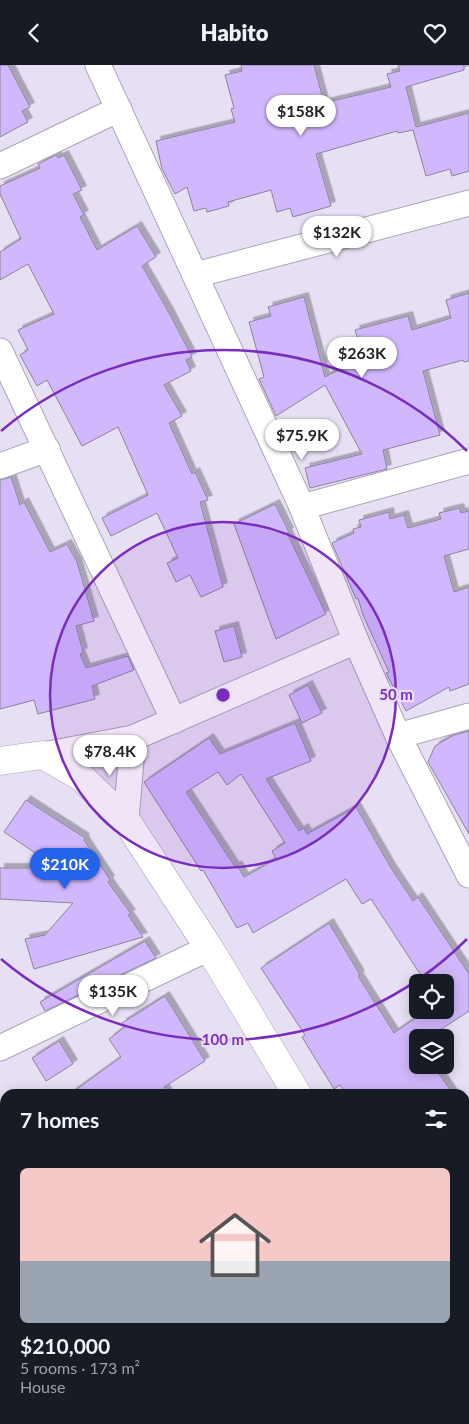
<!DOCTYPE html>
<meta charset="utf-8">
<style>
body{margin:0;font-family:Lato,sans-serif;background:#20242c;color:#f1f3f6;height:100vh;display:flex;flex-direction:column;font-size:19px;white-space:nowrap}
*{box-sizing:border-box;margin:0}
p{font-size:16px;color:#9ea1a6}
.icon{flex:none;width:28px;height:28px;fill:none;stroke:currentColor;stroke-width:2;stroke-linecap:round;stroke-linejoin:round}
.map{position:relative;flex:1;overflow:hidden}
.drawer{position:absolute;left:0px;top:1024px;width:470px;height:336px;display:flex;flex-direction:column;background:#171b24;border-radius:15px 15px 0 0;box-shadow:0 2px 12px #0003}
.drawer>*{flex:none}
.controls{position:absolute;left:409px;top:909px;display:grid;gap:10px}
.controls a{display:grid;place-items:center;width:45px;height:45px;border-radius:8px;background:#171b24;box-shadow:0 2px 12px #0003;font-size:25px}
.price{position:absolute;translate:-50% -42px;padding:0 11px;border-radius:18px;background:#fff;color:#222;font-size:16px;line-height:32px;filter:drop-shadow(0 1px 2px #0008)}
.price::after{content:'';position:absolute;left:50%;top:30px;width:15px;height:11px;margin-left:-8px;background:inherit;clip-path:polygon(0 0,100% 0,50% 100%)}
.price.on{background:#2563eb;color:#fff}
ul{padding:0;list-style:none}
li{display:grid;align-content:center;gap:10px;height:265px;padding:0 20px}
li span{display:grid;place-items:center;height:155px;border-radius:8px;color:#555}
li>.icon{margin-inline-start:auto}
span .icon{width:90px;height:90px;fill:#fffc;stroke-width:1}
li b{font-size:21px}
h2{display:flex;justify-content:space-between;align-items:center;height:60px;padding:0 20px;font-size:21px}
header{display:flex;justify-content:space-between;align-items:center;height:65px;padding:0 20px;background:#171b24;font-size:22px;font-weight:800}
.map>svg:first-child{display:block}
</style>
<header><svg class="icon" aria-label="back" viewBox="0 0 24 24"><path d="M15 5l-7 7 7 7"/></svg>Habito<svg class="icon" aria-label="heart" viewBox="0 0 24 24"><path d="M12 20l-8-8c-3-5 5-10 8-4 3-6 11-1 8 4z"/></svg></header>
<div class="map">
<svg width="469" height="1359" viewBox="0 0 469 1359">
<defs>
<filter id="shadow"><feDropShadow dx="4.5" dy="-4.5" stdDeviation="0" flood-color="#0004"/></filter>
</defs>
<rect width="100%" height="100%" fill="#e7e0f4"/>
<g fill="#d1b8fe" stroke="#8a8495" fill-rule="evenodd" filter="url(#shadow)">
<polygon points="0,0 8,0 30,42 22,46 28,57 0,72"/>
<polygon points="241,0 314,0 324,38 391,22 387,9 400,6 398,0 464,0 464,5 406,22 416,62 469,48 469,106 452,111 450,104 426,111 413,65 398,68 397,66 316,89 331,141 293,152 290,143 277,147 271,125 228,137 229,141 207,147 206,143 194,146 187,122 175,129 162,104 156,76 235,57 231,44 234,43 225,10 242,6"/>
<polygon points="56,90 58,93 64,90 82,125 73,129 84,150 80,152 97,185 137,161 156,192 142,201 168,246 192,292 186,295 191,306 164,320 182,351 169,358 192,409 195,407 208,435 200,437 223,522 201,532 190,510 176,517 167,498 178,493 157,448 111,471 102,453 148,430 118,362 82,381 47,315 37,321 20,290 28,285 18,265 54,249 28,199 0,215 0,187 21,174 0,129 0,121 40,103 38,99"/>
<polygon points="469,228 469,296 464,297 463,295 423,306 440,370 383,385 387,404 310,423 305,403 362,389 325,320 276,351 259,314 264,312 249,257 271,251 268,242 304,232 325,312 363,292 355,265 408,251 412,265 451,253 446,235"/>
<polygon points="11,412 20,440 24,437 50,487 67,479 77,497 94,556 76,561 83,587 80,589 86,603 128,591 134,605 92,621 95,634 38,649 34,635 0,644 0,415"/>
<polygon points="275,439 289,467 287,468 326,549 276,574 234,459"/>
<polygon points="459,443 461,448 469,446 469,484 444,491 454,527 469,522 469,619 450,626 449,622 406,646 386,608 389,607 363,550 358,533 356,534 332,478 354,468 353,464 361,462 359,455 389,447 390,454 404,450 408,463 441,454 439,448"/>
<polygon points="234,561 242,592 224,597 215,566"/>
<polygon points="308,620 322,648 302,658 289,630"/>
<path d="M295 658 311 696 266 714 299 766 304 763 307 769 356 742 391 803 413 836 418 832 469 909V946L429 972H414L418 978V1000H433L453 1029H346L340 1020 334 1024 302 972 305 970 261 903 329 858 360 910 358 911 394 968 427 945H445V918H426L371 834 362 839 346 814 253 868 248 858 237 863 203 805 201 806 144 717 209 673 220 689ZM218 707 227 720 241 709 285 778 272 786 276 794 244 812 237 800 235 802 186 727Z"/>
<polygon points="469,666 469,769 428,697 435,681 454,670"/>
<polygon points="26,735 85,773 84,775 110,815 108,817 131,849 128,850 143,872 34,904 25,874 45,870 73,838 0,834 0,803 58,803 4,767"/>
<polygon points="145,876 156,893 45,946 40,937"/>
<polygon points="165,931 205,996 164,1022 168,1029 70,1029 121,992 109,974 125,962 122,958"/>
<polygon points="59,976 73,999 46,1016 32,993"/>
</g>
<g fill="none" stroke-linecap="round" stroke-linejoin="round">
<g stroke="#aba5b8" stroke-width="27">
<g id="street">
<polyline points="98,0 302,442 356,576 398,671 469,810"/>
<polyline points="0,101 119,44"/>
<polyline points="195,210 469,138"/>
<polyline points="0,286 174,656"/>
<polyline points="0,401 47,384"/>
<polyline points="302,442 469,396"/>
<polyline points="398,671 469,651"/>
<polyline points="43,690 133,673 356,576"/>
<polyline points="126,755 133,673"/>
<polyline points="0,983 209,883"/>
<polyline points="0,1249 5,1246"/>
<polyline points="465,1253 469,1251"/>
<polyline points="293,1359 299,1355"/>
</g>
</g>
<g stroke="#aba5b8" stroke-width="29">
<g id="secondary">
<polyline points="0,696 43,690 81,712 126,755 209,883 297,1029"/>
<polyline points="465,1291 469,1298"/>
</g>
</g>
<use href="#street" stroke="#fff" stroke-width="25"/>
<use href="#secondary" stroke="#fff" stroke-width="28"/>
</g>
<circle cx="223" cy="630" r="173" fill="#7b2cbf" fill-opacity=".12"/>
<g fill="none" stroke="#7b2cbf" stroke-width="2.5">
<circle cx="223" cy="630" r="173"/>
<path d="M467 874A345 345 0 0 1 1 894M1 366A345 345 0 0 1 467 386"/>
</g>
<circle cx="223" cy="630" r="8" fill="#7b2cbf" stroke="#e7e0f4" stroke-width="2.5"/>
<g font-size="15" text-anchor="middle" font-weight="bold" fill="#7b2cbf" stroke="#e7e0f4" stroke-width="4.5" stroke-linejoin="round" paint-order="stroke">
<text x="396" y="635">50 m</text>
<text x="223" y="980">100 m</text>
</g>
</svg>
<div class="controls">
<a><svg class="icon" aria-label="locate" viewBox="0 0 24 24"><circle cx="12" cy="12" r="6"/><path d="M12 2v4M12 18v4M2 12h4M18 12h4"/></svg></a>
<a><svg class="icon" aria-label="layers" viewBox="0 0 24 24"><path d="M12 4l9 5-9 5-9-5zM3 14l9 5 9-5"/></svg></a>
</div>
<b class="price" style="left:301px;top:72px">$158K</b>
<b class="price" style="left:337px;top:193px">$132K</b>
<b class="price" style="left:362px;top:314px">$263K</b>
<b class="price" style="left:302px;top:396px">$75.9K</b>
<b class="price" style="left:110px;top:712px">$78.4K</b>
<b class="price on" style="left:65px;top:825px">$210K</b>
<b class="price" style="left:113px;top:952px">$135K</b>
<section class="drawer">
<h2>7 homes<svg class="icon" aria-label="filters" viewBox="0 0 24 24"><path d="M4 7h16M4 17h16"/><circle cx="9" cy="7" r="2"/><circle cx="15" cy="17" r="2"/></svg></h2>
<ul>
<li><span style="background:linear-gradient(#f6c9c9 60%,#9aa5b1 0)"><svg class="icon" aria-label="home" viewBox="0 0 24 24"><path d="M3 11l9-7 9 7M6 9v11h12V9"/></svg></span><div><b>$210,000</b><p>5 rooms · 173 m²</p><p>House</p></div></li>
</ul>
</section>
</div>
